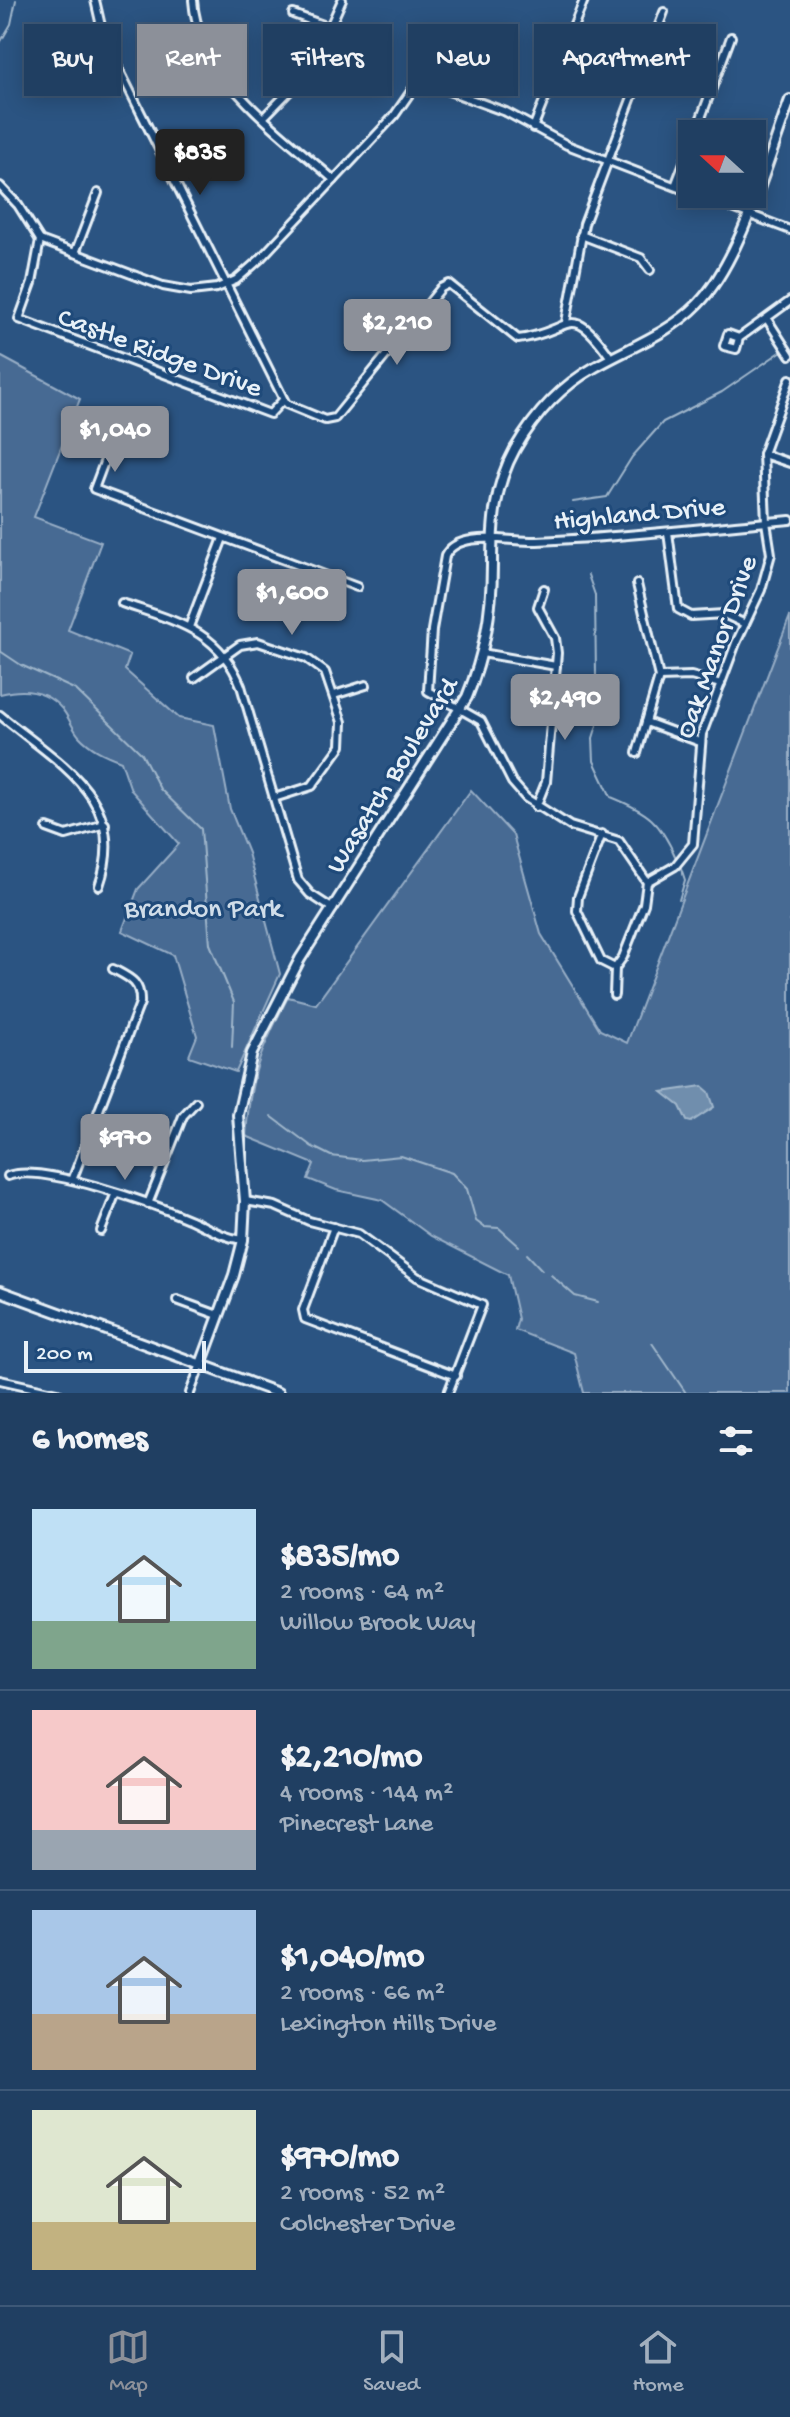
<!DOCTYPE html>
<meta charset="utf-8">
<style>
body{margin:0;font-family:"Gochi Hand",sans-serif;background:#2d4a6b;color:#f1f3f6;height:100vh;display:flex;flex-direction:column;font-size:30px;white-space:nowrap}
*{box-sizing:border-box;margin:0}
p{font-size:26px;color:#a2afbe}
.icon{flex:none;width:44px;height:44px;fill:none;stroke:currentColor;stroke-width:2;stroke-linecap:round;stroke-linejoin:round}
.map{position:relative;height:1393px;overflow:hidden}
.drawer{display:flex;flex-direction:column;background:#203f62;flex:1}
.drawer>*{flex:none}
.banner{position:absolute;left:24px;top:24px;width:742px;height:72px;display:flex;gap:16px}
.needle{width:52px;rotate:291deg}
.tools{position:absolute;left:678px;top:120px;display:grid;gap:16px}
.tools a{display:grid;place-items:center;width:88px;height:88px;border-radius:0px;background:#203f62;box-shadow:0 4px 20px #0003,0 0 0 2px #3d5877;font-size:40px}
.scale{position:absolute;left:24px;bottom:20px;width:182px;box-sizing:border-box;padding-left:8px;border:4px solid #e8f1f8;border-top:0;font-size:22px;line-height:28px;white-space:nowrap;color:#e8f1f8;-webkit-text-stroke:6px #1f4a7a;paint-order:stroke}
.price{position:absolute;translate:-50% -68px;padding:0 18px;border-radius:8px;background:#8c9099;color:#fff;font-size:26px;line-height:52px;filter:drop-shadow(0 2px 4px #0008)}
.price::after{content:'';position:absolute;left:50%;top:48px;width:24px;height:18px;margin-left:-12px;background:inherit;clip-path:polygon(0 0,100% 0,50% 100%)}
.price.selected{background:#222;color:#fff}
ul{padding:0;list-style:none}
li{display:flex;align-items:center;gap:24px;height:200px;padding:0 32px}
li+li{border-top:2px solid #3d5877}
li span{display:grid;place-items:center;flex:none;width:224px;height:160px;border-radius:0px;color:#555}
li>.icon{margin-inline-start:auto}
span .icon{width:96px;height:96px;fill:#fffc;stroke-width:1}
li b{font-size:34px}
h2{display:flex;justify-content:space-between;align-items:center;height:96px;padding:0 32px;font-size:34px}
.chip{padding:0 28px;border-radius:0px;background:#203f62;box-shadow:0 4px 20px #0003,0 0 0 2px #3d5877;font-size:28px;line-height:72px}
.chip.selected{background:#8c9099;color:#fff}
.tabs{display:flex;justify-content:space-around;align-items:center;height:112px;border-top:2px solid #3d5877;background:#203f62;font-size:22px;color:#a2afbe}
.tabs a{display:grid;justify-items:center;gap:4px}
.tabs .selected{color:#8c9099}
.map>svg:first-child{display:block}
</style>
<div class="map">
<svg width="790" height="1393" viewBox="0 0 790 1393">
<rect width="100%" height="100%" fill="#2b5482"/>
<filter id="ink" filterUnits="userSpaceOnUse"><feTurbulence type="fractalNoise" baseFrequency=".0125" numOctaves="2"/><feDisplacementMap in="SourceGraphic" scale="16" xChannelSelector="R" yChannelSelector="G"/><feConvolveMatrix kernelMatrix="1 2 1 2 8 2 1 2 1" color-interpolation-filters="sRGB"/></filter>
<g filter="url(#ink)">
<g fill="#476b93" stroke="#98aec6" stroke-width="2">
<path d="M0 356 80 399 34 517 101 542 68 630 130 655 125 670 179 718 214 725 230 809 248 853 280 974 236 1072 189 1056 197 1036 173 955 122 931 138 889 179 844 131 790 121 761C105 755 91 749 79 736 72 728 69 717 62 709 46 690 23 688 0 694Z"/>
<path d="M790 616V1393H584L574 1353 515 1330 518 1319 508 1275 431 1236 382 1200 336 1190 308 1179 314 1164 246 1136C250 1074 260 1052 288 997L316 1004 471 790 513 835 541 934 600 1030 627 1043Z"/>
</g>
<polygon fill="#708ead" stroke="#a0b6cb" stroke-width="2" points="702,1086 709,1092 714,1107 691,1122 687,1121 680,1106 662,1092"/>
<g fill="none" stroke-linecap="round" stroke-linejoin="round">
<g stroke="#a0b6cb" stroke-width="2">
<polyline points="0,43 11,24 16,0"/>
<polyline points="573,502 607,497 632,457 663,422 722,392 782,351"/>
<path d="M588 575 595 595 596 676 604 703 593 738 594 761 611 797C648 812 660 821 676 858"/>
<polyline points="0,651 21,665 76,690 142,754 160,789 201,829 210,944 234,1002 232,1047"/>
<polyline points="679,900 685,880 681,868"/>
<polyline points="271,1116 311,1146 331,1156 362,1160 401,1156 452,1173 467,1189 476,1221 484,1227 499,1228 519,1246"/>
<polyline points="527,1254 542,1270"/>
<polyline points="551,1275 575,1296 598,1302"/>
<polyline points="652,1343 686,1393"/>
</g>
<g stroke="#e8f1f8" stroke-width="12">
<g id="minor">
<path d="M95 0 104 39 286 404 325 420 335 418 441 288 449 284 518 339C573 332 569 298 611 358"/>
<path d="M193 0C198 77 281 132 334 180"/>
<polyline points="293,14 331,28"/>
<polyline points="56,58 104,39"/>
<polyline points="265,116 311,69 342,0"/>
<polyline points="533,128 584,0"/>
<polyline points="695,134 731,37"/>
<polyline points="0,186 18,205 40,240 163,286 191,291 217,288 236,280 260,259 394,116 419,80 506,112 567,145 692,193"/>
<polyline points="675,186 692,142"/>
<polyline points="696,194 790,230"/>
<polyline points="581,235 641,258 650,270"/>
<polyline points="40,240 32,283 19,319 270,414 283,400"/>
<polyline points="75,253 98,193"/>
<polyline points="767,319 790,355"/>
<polyline points="566,322 584,224 664,12"/>
<polyline points="739,338 728,334 724,346 736,349 739,338 790,301"/>
<polyline points="109,449 94,489 357,587"/>
<polyline points="763,454 790,463"/>
<polyline points="668,532 678,609 691,616 724,614 745,624"/>
<polyline points="637,584 659,677 637,753"/>
<path d="M122 603C174 621 219 629 241 686L298 880 310 894 333 909"/>
<polyline points="189,627 223,538"/>
<polyline points="482,653 556,666"/>
<polyline points="659,677 691,676 721,684"/>
<polyline points="194,678 240,645 258,642 306,658 325,672 342,722 341,746 312,786 274,798"/>
<polyline points="334,695 366,685"/>
<path d="M0 715C59 764 130 799 99 886"/>
<polyline points="646,722 700,742"/>
<polyline points="536,807 546,782 557,653 555,638 538,607 544,589"/>
<polyline points="47,828 66,835 105,824"/>
<polyline points="602,834 578,897 577,911 601,961 615,968"/>
<path d="M647 882 619 841 570 826 526 798 512 782 481 721 428 691 432 630 445 556C458 529 510 542 537 541 621 538 706 527 790 520"/>
<polyline points="647,882 675,866 693,844 702,734 736,643 761,590 771,554 766,522 763,454 790,379"/>
<polyline points="614,995 615,968 623,957 644,904 647,882"/>
<path d="M8 1176C42 1163 154 1204 191 1220 209 1228 223 1238 243 1240"/>
<path d="M73 1178 140 1003C141 982 130 978 113 969"/>
<polyline points="245,1201 275,1206 309,1221 359,1234 417,1277 482,1305 448,1393"/>
<polyline points="148,1204 183,1116 196,1102"/>
<polyline points="334,1227 303,1310 305,1319 456,1376"/>
<polyline points="101,1231 115,1195"/>
<polyline points="177,1300 218,1315"/>
<polyline points="0,1380 58,1393"/>
<polyline points="190,1393 201,1364"/>
</g>
</g>
<g stroke="#e8f1f8" stroke-width="14">
<g id="major">
<polyline points="0,1291 278,1393"/>
<path d="M201 1364 234 1275 243 1240 245 1201 238 1115 252 1053 300 959 467 697C484 656 492 611 492 566 492 524 494 487 515 449 534 416 561 386 595 367 630 347 670 333 698 304 741 260 768 159 790 100"/>
</g>
</g>
<use href="#minor" stroke="#1f4a7a" stroke-width="6"/>
<use href="#major" stroke="#1f4a7a" stroke-width="8"/>
</g>
</g>
<g text-anchor="middle" stroke-width="6" stroke-linejoin="round" paint-order="stroke">
<g font-size="28" fill="#e8f1f8" stroke="#1f4a7a">
<text transform="translate(161 350) rotate(20)" y="10">Castle Ridge Drive</text>
<text transform="translate(639 511) rotate(-5)" y="10">Highland Drive</text>
<text transform="translate(714 646) rotate(-70)" y="10">Oak Manor Drive</text>
<text transform="translate(390 774) rotate(-58)" y="10">Wasatch Boulevard</text>
</g>
<g font-size="28" fill="#d0dde9" stroke="#1f4a7a">
<text x="203" y="916">Brandon Park</text>
</g>
</g>
</svg>
<div class="tools">
<a><svg class="needle" viewBox="-14 -14 28 28"><path d="M0-13l5 13h-10z" fill="#e53935"/><path d="M0 13l5-13h-10z" fill="#a2afbe"/></svg></a>
</div>
<div class="scale">200 m</div>
<b class="price selected" style="left:200px;top:197px">$835</b>
<b class="price" style="left:397px;top:367px">$2,210</b>
<b class="price" style="left:115px;top:474px">$1,040</b>
<b class="price" style="left:292px;top:637px">$1,600</b>
<b class="price" style="left:565px;top:742px">$2,490</b>
<b class="price" style="left:125px;top:1182px">$970</b>
<div class="banner">
<a class="chip">Buy</a>
<a class="chip selected">Rent</a>
<a class="chip">Filters</a>
<a class="chip">New</a>
<a class="chip">Apartment</a>
</div>
</div>
<section class="drawer">
<h2>6 homes<svg class="icon" aria-label="filters" viewBox="0 0 24 24"><path d="M4 7h16M4 17h16"/><circle cx="9" cy="7" r="2"/><circle cx="15" cy="17" r="2"/></svg></h2>
<ul>
<li><span style="background:linear-gradient(#bfe0f5 70%,#7fa58c 0)"><svg class="icon" aria-label="home" viewBox="0 0 24 24"><path d="M3 11l9-7 9 7M6 9v11h12V9"/></svg></span><div><b>$835/mo</b><p>2 rooms · 64 m²</p><p>Willow Brook Way</p></div></li>
<li><span style="background:linear-gradient(#f6c9c9 75%,#9aa5b1 0)"><svg class="icon" aria-label="home" viewBox="0 0 24 24"><path d="M3 11l9-7 9 7M6 9v11h12V9"/></svg></span><div><b>$2,210/mo</b><p>4 rooms · 144 m²</p><p>Pinecrest Lane</p></div></li>
<li><span style="background:linear-gradient(#a9c7e8 65%,#b9a48a 0)"><svg class="icon" aria-label="home" viewBox="0 0 24 24"><path d="M3 11l9-7 9 7M6 9v11h12V9"/></svg></span><div><b>$1,040/mo</b><p>2 rooms · 66 m²</p><p>Lexington Hills Drive</p></div></li>
<li><span style="background:linear-gradient(#dfe7d0 70%,#c2b280 0)"><svg class="icon" aria-label="home" viewBox="0 0 24 24"><path d="M3 11l9-7 9 7M6 9v11h12V9"/></svg></span><div><b>$970/mo</b><p>2 rooms · 52 m²</p><p>Colchester Drive</p></div></li>
</ul>
</section>
<nav class="tabs">
<a class="selected"><svg class="icon" aria-label="map" viewBox="0 0 24 24"><path d="M3 6l6-2 6 2 6-2v14l-6 2-6-2-6 2zM9 4v14M15 6v14"/></svg>Map</a>
<a><svg class="icon" aria-label="saved" viewBox="0 0 24 24"><path d="M7 4h10v16l-5-4-5 4z"/></svg>Saved</a>
<a><svg class="icon" aria-label="home" viewBox="0 0 24 24"><path d="M3 11l9-7 9 7M6 9v11h12V9"/></svg>Home</a>
</nav>
